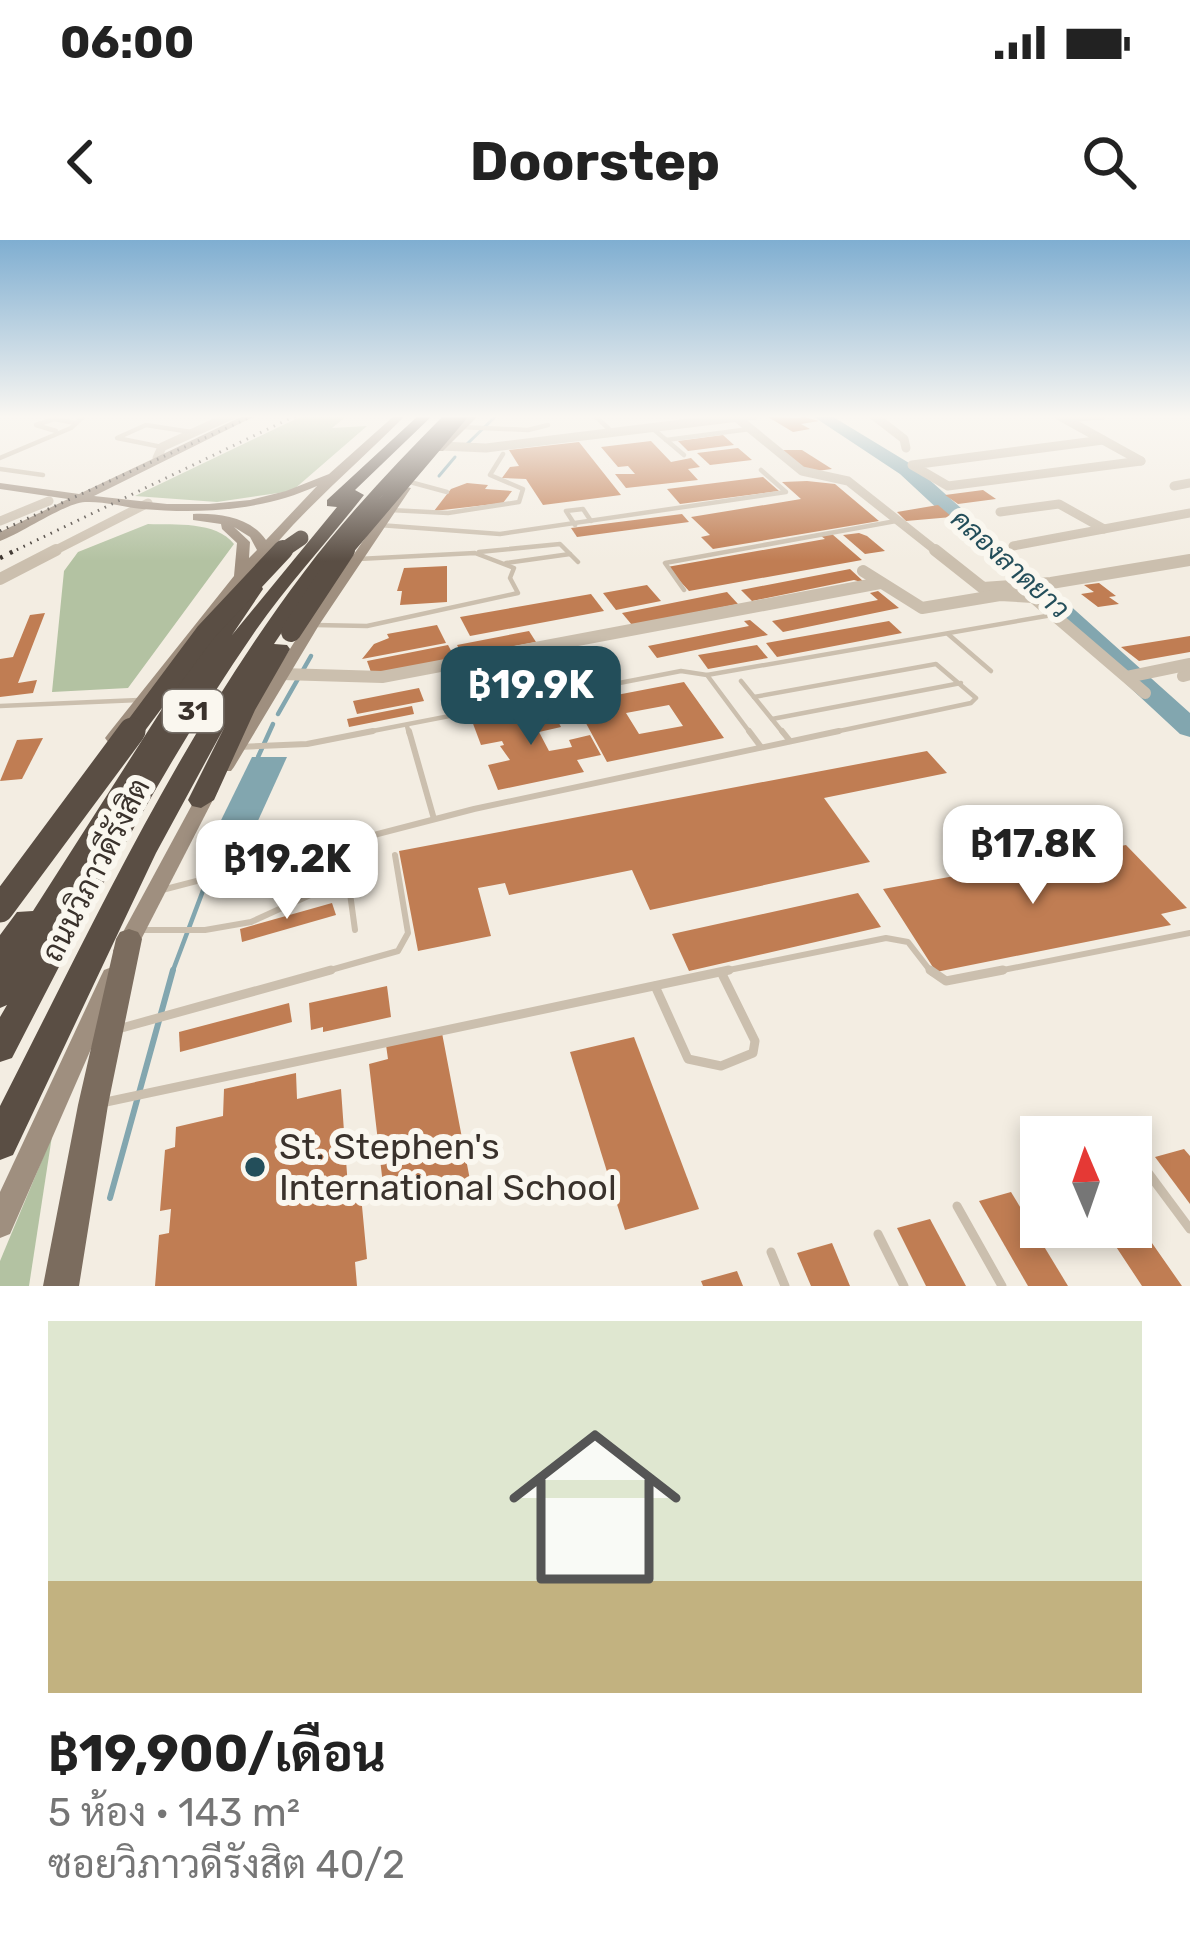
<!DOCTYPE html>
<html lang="th">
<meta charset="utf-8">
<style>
body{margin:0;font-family:Rubik,Sarabun,sans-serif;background:#f2f2f2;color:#222;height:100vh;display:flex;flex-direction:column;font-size:45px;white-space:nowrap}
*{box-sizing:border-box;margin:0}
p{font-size:39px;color:#767676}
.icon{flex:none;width:66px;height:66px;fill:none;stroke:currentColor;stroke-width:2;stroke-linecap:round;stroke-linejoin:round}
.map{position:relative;height:1046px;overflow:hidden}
.side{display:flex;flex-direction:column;background:#fff;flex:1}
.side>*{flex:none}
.needle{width:78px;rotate:358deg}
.controls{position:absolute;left:1020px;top:876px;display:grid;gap:24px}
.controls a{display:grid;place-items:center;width:132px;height:132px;border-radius:0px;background:#fff;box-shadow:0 6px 18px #0003;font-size:60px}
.price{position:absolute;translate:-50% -102px;padding:0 27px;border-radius:24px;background:#fff;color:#222;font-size:39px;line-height:78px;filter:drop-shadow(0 3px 6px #0008)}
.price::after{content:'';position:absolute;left:50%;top:72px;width:36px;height:27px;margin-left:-18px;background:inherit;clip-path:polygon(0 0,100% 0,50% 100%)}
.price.active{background:#234e5a;color:#fff}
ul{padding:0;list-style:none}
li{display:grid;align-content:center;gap:24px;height:636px;padding:0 48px}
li+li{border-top:3px solid #e0e0e0}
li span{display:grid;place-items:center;height:372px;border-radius:0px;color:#555}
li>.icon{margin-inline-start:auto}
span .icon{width:216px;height:216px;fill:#fffc;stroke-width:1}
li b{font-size:51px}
.status{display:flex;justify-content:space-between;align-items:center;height:84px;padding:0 60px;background:#fff;direction:ltr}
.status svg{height:33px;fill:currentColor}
header{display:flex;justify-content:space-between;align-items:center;height:156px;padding:0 48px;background:#fff;font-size:54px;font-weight:700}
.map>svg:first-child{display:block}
</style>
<div class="status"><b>06:00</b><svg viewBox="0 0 49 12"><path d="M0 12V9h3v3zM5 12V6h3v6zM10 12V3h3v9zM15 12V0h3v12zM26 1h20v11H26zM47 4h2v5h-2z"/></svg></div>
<header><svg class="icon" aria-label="back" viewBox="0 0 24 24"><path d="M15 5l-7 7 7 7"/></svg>Doorstep<svg class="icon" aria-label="search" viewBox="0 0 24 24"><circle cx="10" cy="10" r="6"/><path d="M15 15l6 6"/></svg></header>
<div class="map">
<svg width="1190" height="1046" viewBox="0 0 1190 1046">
<rect width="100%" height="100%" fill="#f3ede2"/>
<g fill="#b3c2a2">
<polygon points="304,175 348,175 332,188 367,186 292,251 217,262 135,256"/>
<path d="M148 284C175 285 216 281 234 304L128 448 52 452 64 331 78 312Z"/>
<polygon points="52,896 29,1046 0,1046 0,1021"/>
</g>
<polygon fill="#82a6af" points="252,517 287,517 241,618 202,619"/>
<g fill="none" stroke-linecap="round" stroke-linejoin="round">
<g stroke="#82a6af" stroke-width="3">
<polyline points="467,204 497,175"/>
<polyline points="439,236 455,217"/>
</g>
<g stroke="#82a6af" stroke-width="4.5">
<polyline points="278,474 311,416"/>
<polyline points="258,517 273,484"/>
<polyline points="172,733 216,616"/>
</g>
<polyline stroke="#82a6af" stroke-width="6" points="110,958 173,730"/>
<polygon fill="#82a6af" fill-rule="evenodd" points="811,175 830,175 914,226 1190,473 1190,497 1180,494 900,234"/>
</g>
<g fill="#c07d53" fill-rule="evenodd">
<polygon points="796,175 819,181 801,184 810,189 793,192 768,177 802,178"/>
<polygon points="723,195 734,205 688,211 678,201"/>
<polygon points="651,201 671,222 691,218 700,227 688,229 698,240 626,248 615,234 635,234 628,226 618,227 601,207"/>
<polygon points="579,202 621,255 543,265 526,239 502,238 510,227 519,226 509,210"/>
<polygon points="738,208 752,220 710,225 697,213"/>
<polygon points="780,210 802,210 832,229 809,232"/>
<polygon points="763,237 779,251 680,264 667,249"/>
<polygon points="807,241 835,244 879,281 713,309 701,297 710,295 691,277 801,259 782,242"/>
<polygon points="467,243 488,245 485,249 512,251 503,263 434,271 451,249"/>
<polygon points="983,250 996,259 958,264 945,255"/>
<polygon points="938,265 952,277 906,281 897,272"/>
<polygon points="682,274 689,282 577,297 571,288"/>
<polygon points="859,293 867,296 885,311 865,314 843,295"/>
<polygon points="832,294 862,320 689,351 667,327 825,299 821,296"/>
<polygon points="447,326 447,362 400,365 402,351 397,351 404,328"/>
<polygon points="850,329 865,343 854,340 752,361 741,350"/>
<polygon points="1099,343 1116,356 1109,357 1119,364 1098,367 1081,354 1094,352 1084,345"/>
<polygon points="647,345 661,361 616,370 603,353"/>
<polygon points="878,351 899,368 783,392 772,381 878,360 870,353"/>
<polygon points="727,352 738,364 632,385 622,373"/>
<polygon points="591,354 604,371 470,396 460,377"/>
<polygon points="45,373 18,443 37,440 33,453 0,457 0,419 13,417 30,375"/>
<polygon points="750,380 768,395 657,418 648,406 749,386 744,381"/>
<polygon points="889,381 902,393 777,417 766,403"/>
<polygon points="437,385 446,403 362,419 374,404 389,398 387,394"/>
<polygon points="529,391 536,402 463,416 457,405"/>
<polygon points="1190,396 1190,412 1139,421 1121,407"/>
<polygon points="448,405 455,418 372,435 367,421"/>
<polygon points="757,405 768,418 708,429 698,415"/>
<polygon points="522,425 530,439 452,455 446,441"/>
<path d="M684 442 724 498 607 522 575 463ZM669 465 683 486 639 494 626 473Z"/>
<polygon points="419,448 424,461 357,474 353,461"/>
<polygon points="412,466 414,474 349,487 347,479"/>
<polygon points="550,466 561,487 539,492 549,511 572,507 569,500 590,495 601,515 577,520 584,532 498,550 488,525 510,520 500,506 504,505 502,501 481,505 472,481"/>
<polygon points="43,498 22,539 0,541 17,500"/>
<polygon points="927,511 947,533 824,558 870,622 650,670 632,630 509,655 505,643 478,648 491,696 418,711 399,611"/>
<polygon points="1126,605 1187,668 1161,674 1171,685 936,732 883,649"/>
<polygon points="362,614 367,629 277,654 274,638"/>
<polygon points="858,653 881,687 689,731 672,694"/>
<polygon points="332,663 336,675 242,702 240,689"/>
<polygon points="387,746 391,777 323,792 323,787 311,790 309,763"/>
<polygon points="289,763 292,782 180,812 179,792"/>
<polygon points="442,793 470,940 385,962 369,824 388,819 386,805"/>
<polygon points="634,797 699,969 625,990 570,812"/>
<polygon points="296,833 297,859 341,849 348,948 360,945 367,1019 355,1022 357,1046 155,1046 159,995 169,993 171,969 160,971 165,910 175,907 176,887 223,876 224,849"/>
<polygon points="1184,909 1190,916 1190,964 1155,917"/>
<polygon points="1011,952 1068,1046 1028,1046 979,961"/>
<polygon points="1131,973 1182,1046 1142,1046 1103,987 1131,987"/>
<polygon points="930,979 966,1046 926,1046 897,988"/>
<polygon points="832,1003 850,1046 811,1046 797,1013"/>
<polygon points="737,1031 743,1046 703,1046 701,1041"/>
</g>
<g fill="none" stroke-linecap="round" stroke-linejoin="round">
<g stroke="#cbbfae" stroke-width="4.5">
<polyline points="594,175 610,190"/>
<polyline points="461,187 528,190 548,185"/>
<polyline points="652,188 684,215"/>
<polyline points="56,191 36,185 54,179 76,183"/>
<polyline points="666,200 750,189"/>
<polyline points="162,207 117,198 146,185 191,192"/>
<polyline points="0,218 71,188 85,175"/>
<polyline points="0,229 43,235"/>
<polyline points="410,242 447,252"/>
<polyline points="390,270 448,273 519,262 523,249 490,235 503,214"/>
<polyline points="379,285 500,294 786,252 761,230"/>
<polyline points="575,285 566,271 583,269 591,281"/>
<polyline points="479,312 560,304 578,322"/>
<polyline points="506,323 570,314"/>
<polyline points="684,350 665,323 896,281"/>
<polyline points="315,385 367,386 518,353 510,338 514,328 475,313 358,319"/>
<polyline points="948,394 991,431"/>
<polyline points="707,435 1052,375"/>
<polyline points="741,441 784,494"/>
<polyline points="754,457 936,424 976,458 971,463 825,494"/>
<polyline points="0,466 139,460"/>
<polyline points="772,479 961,443"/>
<polyline points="407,486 409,494"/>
<polyline points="357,494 681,431 707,435 751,494"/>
</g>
<g stroke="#cbbfae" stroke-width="6">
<polyline points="409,491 434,579"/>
<polyline points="749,491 761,507"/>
<polyline points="782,491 790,501"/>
<polyline points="238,507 307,504 373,491"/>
<polyline points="162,650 474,569 839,491"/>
<polyline points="143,690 205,690 251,682 341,641 349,646 355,690"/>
<polyline points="320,733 398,711 408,693 395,615"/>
<polyline points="714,733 886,698 908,702 932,733"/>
<polyline points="988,733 1190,693"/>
</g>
<g stroke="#cbbfae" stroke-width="9">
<polyline points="930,730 946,741 1003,730"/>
<polyline points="655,746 688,819 721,826 753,813 755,801 722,734"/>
<polyline points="118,789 331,730"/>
<polyline points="106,862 729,730"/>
<polyline points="1132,911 1190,989"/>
<polyline points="957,966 1002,1046"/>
<polyline points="878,994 904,1046"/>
<polyline points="771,1012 785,1046"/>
</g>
<g stroke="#cbbfae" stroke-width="9">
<polyline points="873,175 904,199 906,208"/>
<polyline points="1058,175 1141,221"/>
<polyline points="736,177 802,231 848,241 939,313"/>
<polyline points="1064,178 1103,175"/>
<polyline points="1103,200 912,225 948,246 1141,221"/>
<polyline points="441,206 486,208 755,175"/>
<polyline points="157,218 162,207 232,175"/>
<polyline points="1174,246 1190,243"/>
<polyline points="1000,272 1059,264 1104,289"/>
<polyline points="0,281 49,261"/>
<polyline points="1013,306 1190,273"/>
<polyline points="50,313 148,263"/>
</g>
<g stroke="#cbbfae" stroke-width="12">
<polyline points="935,310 983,348 1051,343 1190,320"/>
<polyline points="863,331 922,368 1000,355 1033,357 1145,453"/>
<polyline points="0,339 56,310"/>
<polyline points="282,434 382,437 880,343"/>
<polyline points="1183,436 1190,434"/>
<polyline points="1127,437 1190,424"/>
</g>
<g fill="#9f8f7f" fill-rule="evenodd">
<path d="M245 175H257L94 256 167 264H209L250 260 286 251 329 234 395 175H406C369 212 329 247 293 285 232 351 175 427 120 502H108L105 498 108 494 234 336 237 303 222 289 221 284 193 280V274C219 273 250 277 266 300L317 246C261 271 202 274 142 269 124 267 103 261 85 262 65 263 22 293 0 301V292L68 259 0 249V243L79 254ZM234 287 250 297 257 310 249 318 250 302Z"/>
<polygon points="469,175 479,175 443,211 435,211 435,207"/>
<polygon points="401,246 411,248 319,385 234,527 231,531 219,531 216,527 305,385"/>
<polygon points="209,544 218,550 132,717 124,720 116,717 113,711 116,705 200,550"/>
<polygon points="112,727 120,730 123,736 10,994 0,998 0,952 101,736 104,730"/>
</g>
<polygon fill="#7b6c5e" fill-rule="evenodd" points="129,689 138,692 142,699 108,865 79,1046 43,1046 78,865 116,699 120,692"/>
<g fill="#5a4e44" fill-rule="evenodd">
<path d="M419 175H433L355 250 364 255C328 301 289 343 256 390 162 526 87 672 12 818L0 822V777L7 765 0 768V695L17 672 33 671 178 444 247 345H261L263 349 232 395 337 267 327 266V260Z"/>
<path d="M444 175H458L382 256 317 340 274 404 287 405 290 409 255 470 214 560 201 568 192 566 188 560 225 486 156 613 13 915 0 920V866C93 684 180 496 304 332 346 276 395 225 444 175Z"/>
</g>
<g stroke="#3a322c" stroke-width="3" stroke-dasharray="1.5 6" stroke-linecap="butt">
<polyline points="0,291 255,175"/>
<polyline points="10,313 297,175"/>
</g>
<polyline stroke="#3a322c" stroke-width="4.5" stroke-dasharray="3 8" stroke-linecap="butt" points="0,318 16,310"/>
<g stroke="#5a4e44" stroke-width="15">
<polyline points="279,313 301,298"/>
<polyline points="343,313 460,175"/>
</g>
<g stroke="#5a4e44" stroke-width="20">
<polyline points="291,392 345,310"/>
<polyline points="130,494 206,392 283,310"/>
</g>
<polyline stroke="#5a4e44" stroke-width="27" points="0,669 132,491"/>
</g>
<linearGradient id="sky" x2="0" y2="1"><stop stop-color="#7faed1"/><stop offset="0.55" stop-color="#faf7f2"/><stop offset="1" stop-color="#faf7f2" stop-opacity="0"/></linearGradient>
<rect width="1190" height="321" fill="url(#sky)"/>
<circle fill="#234e5a" stroke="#faf7ef" stroke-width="4.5" cx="255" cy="927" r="12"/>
<g text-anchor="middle" stroke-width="12" stroke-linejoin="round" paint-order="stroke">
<g font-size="27" font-style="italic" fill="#234e5a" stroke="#faf7ef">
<text transform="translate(1010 324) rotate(42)" y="9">คลองลาดยาว</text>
</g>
<rect fill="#faf7ef" stroke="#746d66" stroke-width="3" x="163" y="450" width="60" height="42" rx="9"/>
<g font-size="27" font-weight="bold" fill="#3a322c">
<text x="193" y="480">31</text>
</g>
<g font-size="30" fill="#3a322c" stroke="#faf7ef">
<text transform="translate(96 630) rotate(-63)" y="10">ถนนวิภาวดีรังสิต</text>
</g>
<g font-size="36" fill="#3a322c" stroke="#faf7ef" text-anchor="start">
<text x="279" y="919">St. Stephen's<tspan x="279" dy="41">International School</tspan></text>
</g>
</g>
</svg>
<div class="controls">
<a><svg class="needle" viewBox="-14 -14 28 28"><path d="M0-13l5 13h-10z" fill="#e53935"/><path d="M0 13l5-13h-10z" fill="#767676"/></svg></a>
</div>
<b class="price active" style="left:531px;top:508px">฿19.9K</b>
<b class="price" style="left:1033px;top:667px">฿17.8K</b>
<b class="price" style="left:287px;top:682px">฿19.2K</b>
</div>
<section class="side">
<ul>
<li><span style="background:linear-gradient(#dfe7d0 70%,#c2b280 0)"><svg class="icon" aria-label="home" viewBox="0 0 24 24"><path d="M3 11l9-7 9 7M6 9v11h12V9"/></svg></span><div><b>฿19,900/เดือน</b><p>5 ห้อง · 143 m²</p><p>ซอยวิภาวดีรังสิต 40/2</p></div></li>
</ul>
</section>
